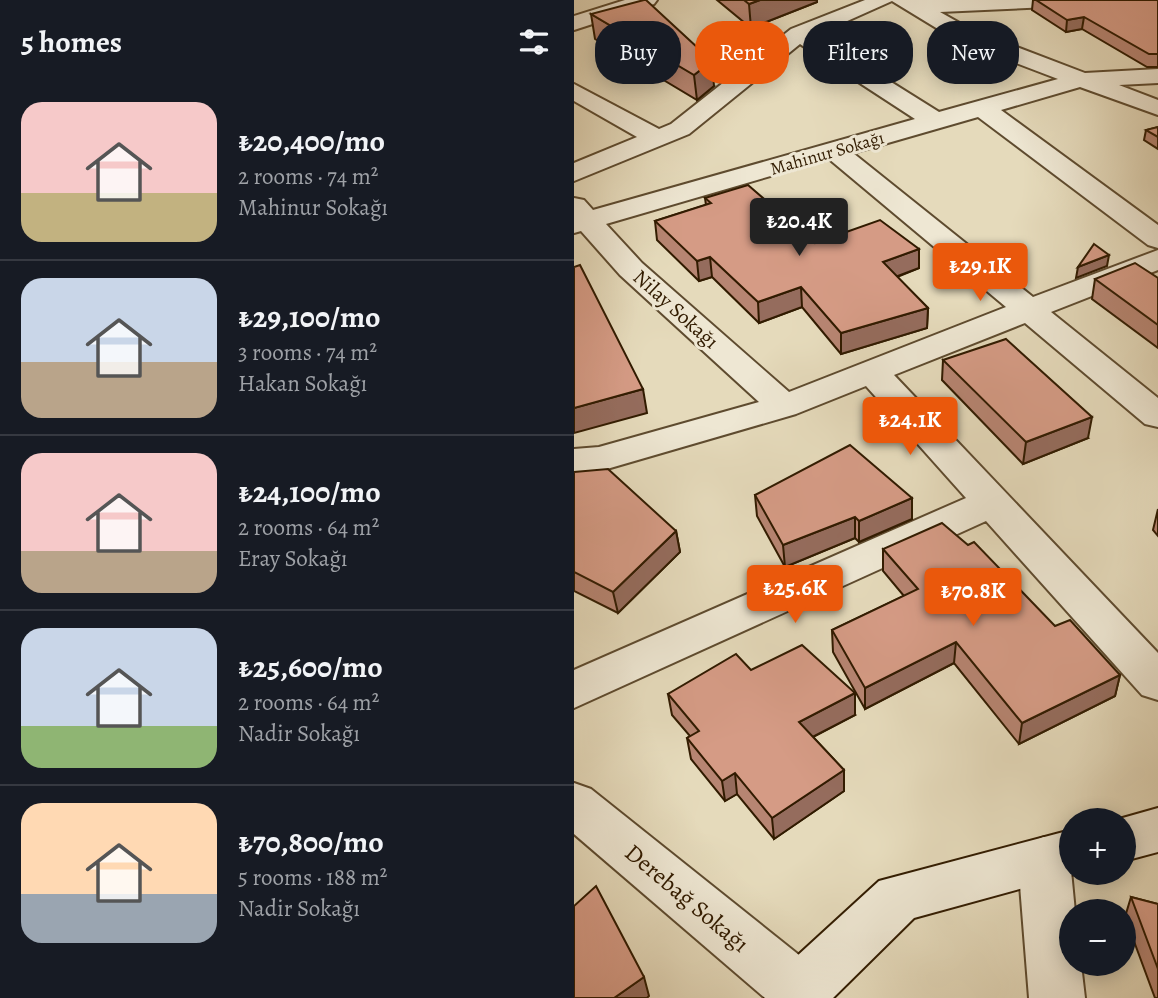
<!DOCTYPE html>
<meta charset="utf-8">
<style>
body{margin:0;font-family:Alegreya,serif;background:#242831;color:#f1f3f6;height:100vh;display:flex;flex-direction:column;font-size:26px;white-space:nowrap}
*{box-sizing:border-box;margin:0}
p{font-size:23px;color:#9ea1a6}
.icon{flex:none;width:38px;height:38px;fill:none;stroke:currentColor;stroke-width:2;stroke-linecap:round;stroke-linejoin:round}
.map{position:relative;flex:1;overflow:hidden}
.details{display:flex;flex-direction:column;background:#171b24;width:574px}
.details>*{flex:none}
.banner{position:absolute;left:21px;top:21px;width:457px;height:63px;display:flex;gap:14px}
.buttons{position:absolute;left:485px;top:808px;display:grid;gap:14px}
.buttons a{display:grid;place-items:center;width:77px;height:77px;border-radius:50%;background:#171b24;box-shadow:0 4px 18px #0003;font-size:35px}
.price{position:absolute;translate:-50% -60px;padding:0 16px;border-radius:7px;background:#ea580c;color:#fff;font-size:23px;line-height:46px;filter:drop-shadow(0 2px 4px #0008)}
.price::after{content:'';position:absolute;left:50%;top:42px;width:21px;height:16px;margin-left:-10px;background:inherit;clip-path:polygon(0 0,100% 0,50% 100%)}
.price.active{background:#222;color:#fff}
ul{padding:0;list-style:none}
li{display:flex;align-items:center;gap:21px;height:175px;padding:0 21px}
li+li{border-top:2px solid #363941}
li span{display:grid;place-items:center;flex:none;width:196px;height:140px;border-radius:21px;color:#555}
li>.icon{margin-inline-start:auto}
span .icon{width:84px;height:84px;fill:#fffc;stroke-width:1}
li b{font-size:30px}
h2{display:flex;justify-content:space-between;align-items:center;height:84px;padding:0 21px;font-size:30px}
.chip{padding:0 24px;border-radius:28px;background:#171b24;box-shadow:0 4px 18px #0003;font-size:24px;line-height:63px}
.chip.active{background:#ea580c;color:#fff}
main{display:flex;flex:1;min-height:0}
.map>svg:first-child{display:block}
</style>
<main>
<section class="details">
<h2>5 homes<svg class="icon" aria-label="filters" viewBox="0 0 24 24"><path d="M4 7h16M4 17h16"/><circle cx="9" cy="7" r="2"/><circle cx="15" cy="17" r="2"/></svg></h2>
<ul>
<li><span style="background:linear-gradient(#f6c9c9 65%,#c2b280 0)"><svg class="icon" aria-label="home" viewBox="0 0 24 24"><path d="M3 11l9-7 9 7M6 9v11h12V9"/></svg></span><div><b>₺20,400/mo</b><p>2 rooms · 74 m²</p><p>Mahinur Sokağı</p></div></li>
<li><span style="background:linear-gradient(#c9d6e8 60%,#b9a48a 0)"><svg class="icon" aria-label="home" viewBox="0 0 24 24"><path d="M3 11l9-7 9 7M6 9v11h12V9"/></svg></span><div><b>₺29,100/mo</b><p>3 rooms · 74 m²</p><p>Hakan Sokağı</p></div></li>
<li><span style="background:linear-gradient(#f6c9c9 70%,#b9a48a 0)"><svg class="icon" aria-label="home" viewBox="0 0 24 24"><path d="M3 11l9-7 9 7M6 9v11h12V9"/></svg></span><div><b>₺24,100/mo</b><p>2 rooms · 64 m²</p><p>Eray Sokağı</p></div></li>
<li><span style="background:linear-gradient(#c9d6e8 70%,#8fb573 0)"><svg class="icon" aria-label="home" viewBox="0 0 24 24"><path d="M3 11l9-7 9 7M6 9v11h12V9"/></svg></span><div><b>₺25,600/mo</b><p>2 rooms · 64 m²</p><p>Nadir Sokağı</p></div></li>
<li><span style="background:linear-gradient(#ffd9b3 65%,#9aa5b1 0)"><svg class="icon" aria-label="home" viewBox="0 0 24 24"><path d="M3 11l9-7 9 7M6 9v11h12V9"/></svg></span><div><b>₺70,800/mo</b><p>5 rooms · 188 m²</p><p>Nadir Sokağı</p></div></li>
</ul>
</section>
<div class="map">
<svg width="584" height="998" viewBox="0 0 584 998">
<rect width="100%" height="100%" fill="#e5dabb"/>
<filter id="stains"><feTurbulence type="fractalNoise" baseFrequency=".00286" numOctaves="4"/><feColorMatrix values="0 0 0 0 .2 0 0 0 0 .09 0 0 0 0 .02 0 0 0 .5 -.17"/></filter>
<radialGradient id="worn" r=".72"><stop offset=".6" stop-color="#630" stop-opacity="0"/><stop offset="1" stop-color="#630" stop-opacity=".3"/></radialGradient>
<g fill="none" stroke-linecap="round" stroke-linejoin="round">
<g stroke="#5e4b2f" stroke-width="4">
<g id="street">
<polygon points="51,0 83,0 80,4 0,30 0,16"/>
<path d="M291 0H507L497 6 366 12 398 30 511 73 584 69V83L545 85 584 100V115L506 87 427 110 584 225V248L574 245 404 117 279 153 459 297 584 250V270L477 312 584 398V427L571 424 451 323 320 375 584 653V700L568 695 412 521 0 708V670L392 498 292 386 222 414 26 471 0 473V449L25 447 185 402 46 275 7 231 0 233V198L10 200 19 210 341 119 226 44 115 134 0 181V163L63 137 0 101V84L85 129 97 124 217 29ZM318 1 382 40 484 79 365 112 242 35ZM255 159 432 307 215 392 68 263 32 224Z"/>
<polygon points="0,783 17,789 245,971 253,991 250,998 191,998 0,834"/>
<polygon points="470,837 488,844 496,860 501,912 497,912 497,964 507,964 511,998 455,998 444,860 452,844"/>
</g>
</g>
<g stroke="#311b00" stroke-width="4">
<g id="secondary">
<polygon points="584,808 584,852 550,861 550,821 538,821"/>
<polygon points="497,830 497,873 504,873 340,918 259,998 191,998 199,978 305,881"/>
</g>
</g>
<use href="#street" fill="#eee7d3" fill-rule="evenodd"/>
<use href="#secondary" fill="#eee7d3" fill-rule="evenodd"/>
</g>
<g fill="#b78572" stroke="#311b00" stroke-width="2">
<polygon points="143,0 243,0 243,2 177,28"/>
<polygon points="459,0 584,0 584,67 573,67 508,29 492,32 458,10"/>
<polygon points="17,14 140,86 123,100 21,39"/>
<polygon points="584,127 584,149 570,140 572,130"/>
<polygon points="131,198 241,243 345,249 345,268 323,277 354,308 353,328 267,354 228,307 185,323 138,277 125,281 83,240 81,221 132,205"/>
<polygon points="584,278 584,348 518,299 521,279"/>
<polygon points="369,360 514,438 449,464 368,380"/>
<polygon points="0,472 102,531 106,552 44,613 0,591"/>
<polygon points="181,495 338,498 338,519 285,542 281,538 211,567 183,516"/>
<polygon points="584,509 584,536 579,530"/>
<polygon points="309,549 481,626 546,675 541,696 445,744 380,663 291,709 259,652 258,630 330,596 309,571"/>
<polygon points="177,670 281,715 239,737 270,770 270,791 200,839 163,794 151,801 117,759 113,738 116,736 98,715 94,694"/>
<polygon points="557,897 584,904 584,998 581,998 551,917"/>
</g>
<g fill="#956c5d" stroke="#311b00" stroke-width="2">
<polygon points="186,0 243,0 243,2 177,28 175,4"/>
<polygon points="510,17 508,29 492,32 493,20"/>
<polygon points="138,61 140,86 123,100 120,75"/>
<polygon points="345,249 345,268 308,282 309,262"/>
<polygon points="535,255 533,266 502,278 504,267"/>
<polygon points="136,257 138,277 125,281 123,261"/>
<polygon points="227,287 228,307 185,323 184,302"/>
<polygon points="354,308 353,328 267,354 267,333"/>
<polygon points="69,389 73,413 0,433 0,408"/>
<polygon points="518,417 514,438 449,464 452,442"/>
<polygon points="338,498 338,519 285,542 285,521"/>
<polygon points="281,517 281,538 211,567 209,545"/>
<polygon points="102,531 106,552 44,613 39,592"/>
<polygon points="382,642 380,663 291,709 291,688"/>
<polygon points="546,675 541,696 445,744 448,723"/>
<polygon points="281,693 281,715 227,743 225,722"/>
<polygon points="270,770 270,791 200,839 198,818"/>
<polygon points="161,773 163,794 151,801 148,781"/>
<polygon points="70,977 75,996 73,998 40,998"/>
</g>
<g fill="#d59b85" stroke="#311b00" stroke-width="2">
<polygon points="70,0 72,0 138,61 120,75 17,14"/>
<polygon points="170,0 186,0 175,4"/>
<polygon points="462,0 584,0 584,54 575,54 510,17 493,20"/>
<polygon points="584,127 584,137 572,130"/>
<polygon points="174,185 241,243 306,220 345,249 309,262 354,308 267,333 227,287 184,302 136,257 123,261 81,221 137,203 131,198"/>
<polygon points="520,244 535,255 504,267"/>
<polygon points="561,263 584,278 584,325 521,279"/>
<polygon points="6,265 69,389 0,408 0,267"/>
<polygon points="432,339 518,417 452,442 369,360"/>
<polygon points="276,445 338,498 285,521 281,517 209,545 181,495"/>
<polygon points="34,469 102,531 39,592 0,572 0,472"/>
<polygon points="368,523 394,545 400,542 481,626 496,620 546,675 448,723 382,642 291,688 258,630 344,589 309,549"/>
<polygon points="228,645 281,693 225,722 270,770 198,818 161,773 148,781 113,738 125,731 94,694 162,654 177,670"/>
<polygon points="22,886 70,977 40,998 0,998 0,906"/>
<polygon points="557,897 584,904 584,969"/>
</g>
<g text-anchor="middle" stroke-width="6" stroke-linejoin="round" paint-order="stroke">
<g font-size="18" fill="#311b00" stroke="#eee7d3">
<text transform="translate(253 153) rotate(-16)" y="6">Mahinur Sokağı</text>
</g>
<g font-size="21" fill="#311b00" stroke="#eee7d3">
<text transform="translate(102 309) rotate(42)" y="7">Nilay Sokağı</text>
</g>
<g font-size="24" fill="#311b00" stroke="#eee7d3">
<text transform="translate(113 898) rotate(40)" y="8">Derebağ Sokağı</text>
</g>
</g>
<rect width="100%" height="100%" filter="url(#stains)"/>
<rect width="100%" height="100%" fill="url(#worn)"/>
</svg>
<div class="buttons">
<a>+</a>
<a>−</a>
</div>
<b class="price active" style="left:225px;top:258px">₺20.4K</b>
<b class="price" style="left:406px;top:303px">₺29.1K</b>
<b class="price" style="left:336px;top:457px">₺24.1K</b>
<b class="price" style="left:221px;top:625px">₺25.6K</b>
<b class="price" style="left:399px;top:628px">₺70.8K</b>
<div class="banner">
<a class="chip">Buy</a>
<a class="chip active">Rent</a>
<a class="chip">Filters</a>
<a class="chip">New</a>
</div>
</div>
</main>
